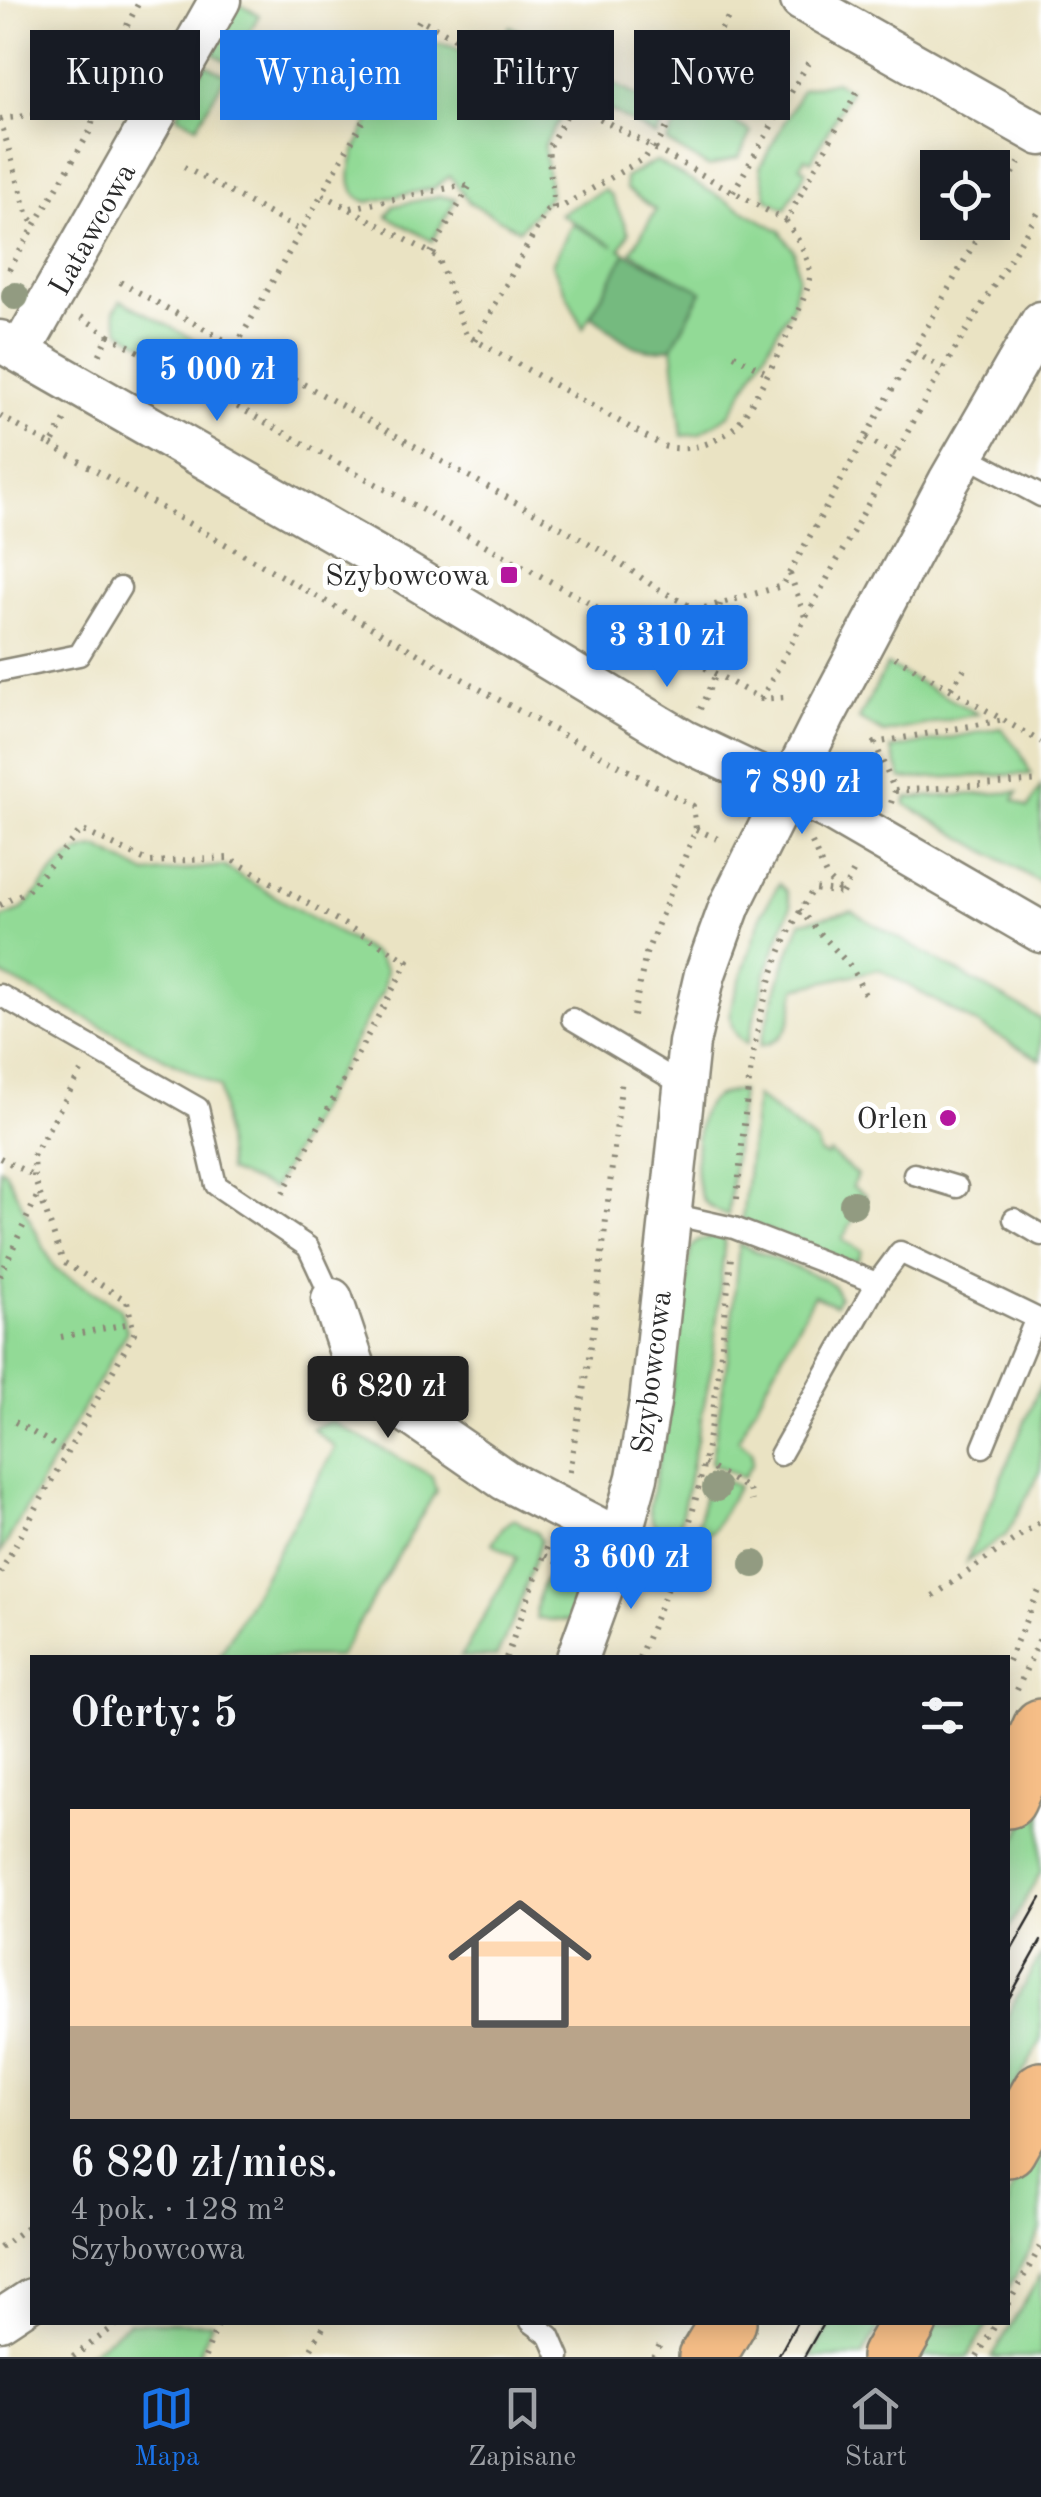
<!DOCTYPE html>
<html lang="pl">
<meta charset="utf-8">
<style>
body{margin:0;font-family:"Old Standard TT",serif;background:#242831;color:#f1f3f6;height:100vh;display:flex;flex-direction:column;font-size:38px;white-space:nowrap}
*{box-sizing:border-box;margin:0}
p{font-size:32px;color:#9ea1a6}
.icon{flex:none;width:55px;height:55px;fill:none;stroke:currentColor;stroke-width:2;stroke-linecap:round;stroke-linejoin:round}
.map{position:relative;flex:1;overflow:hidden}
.panel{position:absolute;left:30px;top:1655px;width:980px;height:670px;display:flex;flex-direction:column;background:#171b24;border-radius:0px;box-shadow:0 5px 25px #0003}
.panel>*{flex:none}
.guide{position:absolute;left:30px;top:30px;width:982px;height:90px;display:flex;gap:20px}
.controls{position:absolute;left:920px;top:150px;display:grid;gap:20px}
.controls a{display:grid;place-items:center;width:90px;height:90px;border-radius:0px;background:#171b24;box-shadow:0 5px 25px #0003;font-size:50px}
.price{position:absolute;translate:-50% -85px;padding:0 22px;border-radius:10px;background:#1a73e8;color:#fff;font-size:32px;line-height:65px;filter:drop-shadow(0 2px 5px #0008)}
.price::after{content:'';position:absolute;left:50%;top:60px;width:30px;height:22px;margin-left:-15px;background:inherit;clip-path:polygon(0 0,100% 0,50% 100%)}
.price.on{background:#222;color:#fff}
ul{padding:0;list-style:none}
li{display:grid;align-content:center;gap:20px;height:530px;padding:0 40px}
li span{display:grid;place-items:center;height:310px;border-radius:0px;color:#555}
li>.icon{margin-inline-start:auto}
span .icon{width:180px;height:180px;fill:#fffc;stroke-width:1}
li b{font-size:42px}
h2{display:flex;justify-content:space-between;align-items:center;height:120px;padding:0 40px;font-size:42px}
.chip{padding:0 35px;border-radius:0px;background:#171b24;box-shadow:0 5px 25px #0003;font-size:35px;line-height:90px}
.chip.on{background:#1a73e8;color:#fff}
.menu{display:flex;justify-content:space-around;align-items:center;height:140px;border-top:2px solid #363941;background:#171b24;font-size:28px;color:#9ea1a6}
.menu a{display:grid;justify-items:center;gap:5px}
.menu .on{color:#1a73e8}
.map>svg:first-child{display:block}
</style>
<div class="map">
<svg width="1041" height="2357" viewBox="0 0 1041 2357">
<rect width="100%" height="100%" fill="#fff"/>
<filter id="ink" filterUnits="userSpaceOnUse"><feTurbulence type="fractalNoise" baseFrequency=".01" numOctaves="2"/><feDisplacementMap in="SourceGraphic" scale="20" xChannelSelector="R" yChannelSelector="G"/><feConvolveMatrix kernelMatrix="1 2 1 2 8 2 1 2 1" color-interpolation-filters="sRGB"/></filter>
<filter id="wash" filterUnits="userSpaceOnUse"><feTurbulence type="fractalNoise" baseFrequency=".0048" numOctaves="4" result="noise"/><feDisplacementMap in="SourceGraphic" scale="40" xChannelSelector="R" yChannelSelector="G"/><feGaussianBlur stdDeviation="2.25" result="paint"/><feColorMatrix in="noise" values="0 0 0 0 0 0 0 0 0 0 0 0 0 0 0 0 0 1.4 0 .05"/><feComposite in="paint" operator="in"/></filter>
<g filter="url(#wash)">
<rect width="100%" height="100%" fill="#eae3c3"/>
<g fill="#92da96" stroke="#5e8260" stroke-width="2.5">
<polygon points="239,4 259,15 232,64 212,53"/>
<polygon points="510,26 588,69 576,91 498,48"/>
<path d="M434 43 454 47 565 111 544 145 550 195 519 230 469 202 450 176 434 188 368 202C316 185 393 83 409 55L419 47Z"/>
<polygon points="205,64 226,75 197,126 177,115"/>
<polygon points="706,69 732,84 717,112 751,132 739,157 709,167 667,142"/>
<polygon points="598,75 667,113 656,136 586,97"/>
<polygon points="835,81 850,91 811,161 805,158 800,166 806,171 785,209 767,199 760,167 802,89"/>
<polygon points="656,161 780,231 794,251 798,276 792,305 730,414 699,434 682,436 672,347 702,292 631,252 656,210 626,189 625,178"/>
<polygon points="604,190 611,195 629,233 620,249 626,253 583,328 552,264 572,224 614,246 560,214"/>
<polygon points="439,196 456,199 432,241 387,216 393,206"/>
<polygon points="121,300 226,357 211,382 120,331 114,311"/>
<polygon points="887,665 978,714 884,733 859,719"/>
<polygon points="1001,728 1020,751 1031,774 902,779 891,749"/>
<polygon points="1041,786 1041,883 905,804 907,798 1018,792 1014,800 1028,808"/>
<path d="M98 848 147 874 223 866 376 955 386 970 383 990 273 1189 228 1171 220 1087 0 974V919C7 915 16 914 22 909 49 885 58 850 98 848Z"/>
<path d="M779 884 786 891 791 906 769 964 747 1044C732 1034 729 1024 731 1007L762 913Z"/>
<path d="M851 911 1041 1019V1060L879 969 796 988C792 1015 792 1039 760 1046L784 965 801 922Z"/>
<path d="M741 1091 728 1215H724C718 1211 709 1207 704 1201 692 1186 695 1122 705 1107 714 1094 727 1092 741 1091Z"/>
<polygon points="756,1096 817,1143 819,1153 827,1156 830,1153 857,1175 852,1187 866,1196 842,1240 862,1251 858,1260 843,1261 742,1220"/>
<polygon points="0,1168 5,1171 55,1269 120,1308 127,1331 0,1554"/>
<path d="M716 1236 725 1239 712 1365 677 1538C659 1532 652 1528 649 1509L668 1410 691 1248 698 1241Z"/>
<polygon points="739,1244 823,1279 834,1286 839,1297 835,1305 814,1295 738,1440 752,1451 752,1464 743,1478 711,1463 729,1349"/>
<polygon points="1041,1383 1041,1471 1006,1535 966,1562"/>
<polygon points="331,1421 432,1476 436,1491 339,1657 219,1657 335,1448 312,1428"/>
<polygon points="709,1474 738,1486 713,1531 695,1537"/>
<polygon points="514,1519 537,1533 541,1541 515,1617 496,1657 461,1657 517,1558 492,1543 503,1527"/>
<path d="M551 1573 582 1588 570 1621 537 1619C535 1604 540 1583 551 1573Z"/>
<polygon points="1041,1785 1041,1871 1008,1931 1008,1857"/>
<polygon points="1041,1954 1041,2041 1008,2100 1008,2014"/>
<polygon points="1041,2137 1041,2230 1008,2289 1008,2197"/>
<polygon points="1041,2274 1041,2357 992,2357"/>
<polygon points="128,2323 128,2322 212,2323 198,2357 84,2357"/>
<polygon points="831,2323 881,2323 862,2357 811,2357"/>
<polygon points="937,2323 988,2323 968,2357 918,2357"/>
</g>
<path fill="#75ba7f" stroke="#507255" stroke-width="2.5" d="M626 253 702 291 672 347C637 359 617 335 591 315Z"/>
</g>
<g filter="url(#ink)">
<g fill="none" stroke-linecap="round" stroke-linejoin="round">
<g stroke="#8a8777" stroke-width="25">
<g id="service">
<polyline points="965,455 1041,496"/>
<polyline points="0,671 79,655 120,588"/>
<polyline points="0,995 198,1108 216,1185 308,1247 332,1299"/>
<polyline points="572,1019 683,1085"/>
<polyline points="914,1174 957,1187"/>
<polyline points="671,1214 734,1228 877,1283"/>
<polyline points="1014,1219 1041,1235"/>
<polyline points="780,1455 877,1283 900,1252 1036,1318 983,1447"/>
<polyline points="531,2322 550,2336 559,2357"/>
</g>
</g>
<g stroke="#8a8777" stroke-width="45">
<g id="minor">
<polyline points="801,0 1041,135"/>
<polyline points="0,341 399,569 683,740 830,810 1041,932"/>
<polyline points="20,352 220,0"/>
<polyline points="332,1299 359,1379 505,1480 620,1539"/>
<polyline points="577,1658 620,1539 637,1477 650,1403 689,1043 705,974 730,905 824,717 949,481 1041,322"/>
<polyline points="0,2320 32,2299"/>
</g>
</g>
<g stroke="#8a8777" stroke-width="60">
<g id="primary">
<polyline points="1008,1800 1041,1727"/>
<polyline points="1008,2149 1041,2090"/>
<polyline points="707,2357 728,2322"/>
<polyline points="889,2357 909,2322"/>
</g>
</g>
<g stroke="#8a8777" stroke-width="6" stroke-dasharray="2.5 8" stroke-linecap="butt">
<polyline points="703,62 734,80"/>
<polyline points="0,119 28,216 36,224"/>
<polyline points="0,119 96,108"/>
<polyline points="655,149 731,12"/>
<polyline points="184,167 301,231"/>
<polyline points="733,192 811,58"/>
<polyline points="351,208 463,185 469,187"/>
<polyline points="554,208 548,148 573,104"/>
<polyline points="992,210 1019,163"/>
<path d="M786 221 420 19 322 194 438 257 466 335 663 446C688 453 715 444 735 427 750 414 809 297 810 277 810 256 797 238 786 221L860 86"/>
<polyline points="431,253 469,187"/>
<polyline points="9,270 90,131 108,63 140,0"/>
<polyline points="120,282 603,551 656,588 697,610 782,586 986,222"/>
<polyline points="81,317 109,335 99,356"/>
<polyline points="109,335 761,699 788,697"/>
<polyline points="475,341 547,210 563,206 646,157 652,147"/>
<polyline points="914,352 943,368"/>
<polyline points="734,355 767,373"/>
<polyline points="210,392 322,194"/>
<polyline points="0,416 51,445 65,420"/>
<polyline points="866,438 896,455"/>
<polyline points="51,445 492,696 693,806 696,829 646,954 632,1021"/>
<polyline points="790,574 805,617"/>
<polyline points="895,657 1041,742"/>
<polyline points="704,667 720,604"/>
<polyline points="951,688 964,669"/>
<polyline points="761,699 934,384 1041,208"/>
<polyline points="700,709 716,674"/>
<polyline points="895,791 1041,781"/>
<polyline points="891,803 895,791 875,743 1004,720"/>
<polyline points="696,829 722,841"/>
<polyline points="812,843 827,878 841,892"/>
<polyline points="842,893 856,867"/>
<polyline points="0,905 27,891 81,830 150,862 229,858 408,961 280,1198"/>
<polyline points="799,910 852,968 868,1001"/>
<polyline points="0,1158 34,1176"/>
<path d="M737 1199C747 1095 752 978 814 889L842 893"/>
<polyline points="0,1276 39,1192"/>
<polyline points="61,1337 131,1323"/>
<polyline points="15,1422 67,1452"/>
<polyline points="704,1464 749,1489 752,1501"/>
<polyline points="569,1472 593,1334 622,1078"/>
<polyline points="545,1556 571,1569"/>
<polyline points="0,1573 134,1333 127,1301 63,1262 34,1177 33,1156 82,1070"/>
<polyline points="933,1596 1041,1521"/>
<polyline points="506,1658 549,1542"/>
<path d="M639 1658C657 1613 678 1567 690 1521 714 1434 722 1346 731 1257"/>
<polyline points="1008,1661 1041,1586"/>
<polyline points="1017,1690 1041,1636"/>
<polyline points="0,2248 32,2223"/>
<polyline points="1008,2304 1041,2246"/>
<polyline points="73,2357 120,2322"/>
<polyline points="205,2357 219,2322"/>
<polyline points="306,2357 326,2322"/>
<polyline points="653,2357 662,2341"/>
<polyline points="977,2357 997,2322"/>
</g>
<use href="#service" stroke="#fff" stroke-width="20"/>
<use href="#minor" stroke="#fff" stroke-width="40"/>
<use href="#primary" stroke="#f6be87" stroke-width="55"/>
<g stroke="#2b2b2b" stroke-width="2.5">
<polyline points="1008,1956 1041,1898"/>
<polyline points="1008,2000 1041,1941"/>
<polyline points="778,2357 797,2322"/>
<polyline points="804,2357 824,2322"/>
</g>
</g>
<g fill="#929b81">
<circle cx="15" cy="296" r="14"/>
<circle cx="853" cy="1204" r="14"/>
<circle cx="716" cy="1488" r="14"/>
<circle cx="754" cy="1564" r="14"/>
</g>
</g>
<g fill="#b5179e" stroke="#fff" stroke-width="4">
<rect x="499" y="565" width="20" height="20" rx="5"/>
<circle cx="948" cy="1118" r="10"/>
</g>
<g text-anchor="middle" stroke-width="10" stroke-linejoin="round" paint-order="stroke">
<g font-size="30" fill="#2b2b2b" stroke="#fff">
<text transform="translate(92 229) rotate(-61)" y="10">Latawcowa</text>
<text transform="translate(651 1372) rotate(-83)" y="10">Szybowcowa</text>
</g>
<g font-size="30" fill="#2b2b2b" stroke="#fff" text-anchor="end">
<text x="489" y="585">Szybowcowa</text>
<text x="928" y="1128">Orlen</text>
</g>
</g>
</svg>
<div class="controls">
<a><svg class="icon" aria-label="locate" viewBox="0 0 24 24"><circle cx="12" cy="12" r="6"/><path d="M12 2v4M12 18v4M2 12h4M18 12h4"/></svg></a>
</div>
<b class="price" style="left:217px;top:424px">5 000 zł</b>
<b class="price" style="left:667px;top:690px">3 310 zł</b>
<b class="price" style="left:802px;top:837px">7 890 zł</b>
<b class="price on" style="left:388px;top:1441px">6 820 zł</b>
<b class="price" style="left:631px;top:1612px">3 600 zł</b>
<div class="guide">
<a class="chip">Kupno</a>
<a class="chip on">Wynajem</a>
<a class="chip">Filtry</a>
<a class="chip">Nowe</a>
</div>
<section class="panel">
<h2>Oferty: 5<svg class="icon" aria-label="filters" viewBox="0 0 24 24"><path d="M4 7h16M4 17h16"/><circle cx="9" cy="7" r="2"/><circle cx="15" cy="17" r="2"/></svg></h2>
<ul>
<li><span style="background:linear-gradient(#ffd9b3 70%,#b9a48a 0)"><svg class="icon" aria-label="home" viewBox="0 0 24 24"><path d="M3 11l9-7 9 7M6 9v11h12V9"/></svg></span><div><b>6 820 zł/mies.</b><p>4 pok. · 128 m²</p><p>Szybowcowa</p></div></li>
</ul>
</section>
</div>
<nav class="menu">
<a class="on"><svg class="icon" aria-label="map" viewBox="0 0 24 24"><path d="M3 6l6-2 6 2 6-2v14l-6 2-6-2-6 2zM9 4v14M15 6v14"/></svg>Mapa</a>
<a><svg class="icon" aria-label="saved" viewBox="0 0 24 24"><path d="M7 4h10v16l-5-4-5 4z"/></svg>Zapisane</a>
<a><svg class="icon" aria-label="home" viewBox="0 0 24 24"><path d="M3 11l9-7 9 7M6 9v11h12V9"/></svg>Start</a>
</nav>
